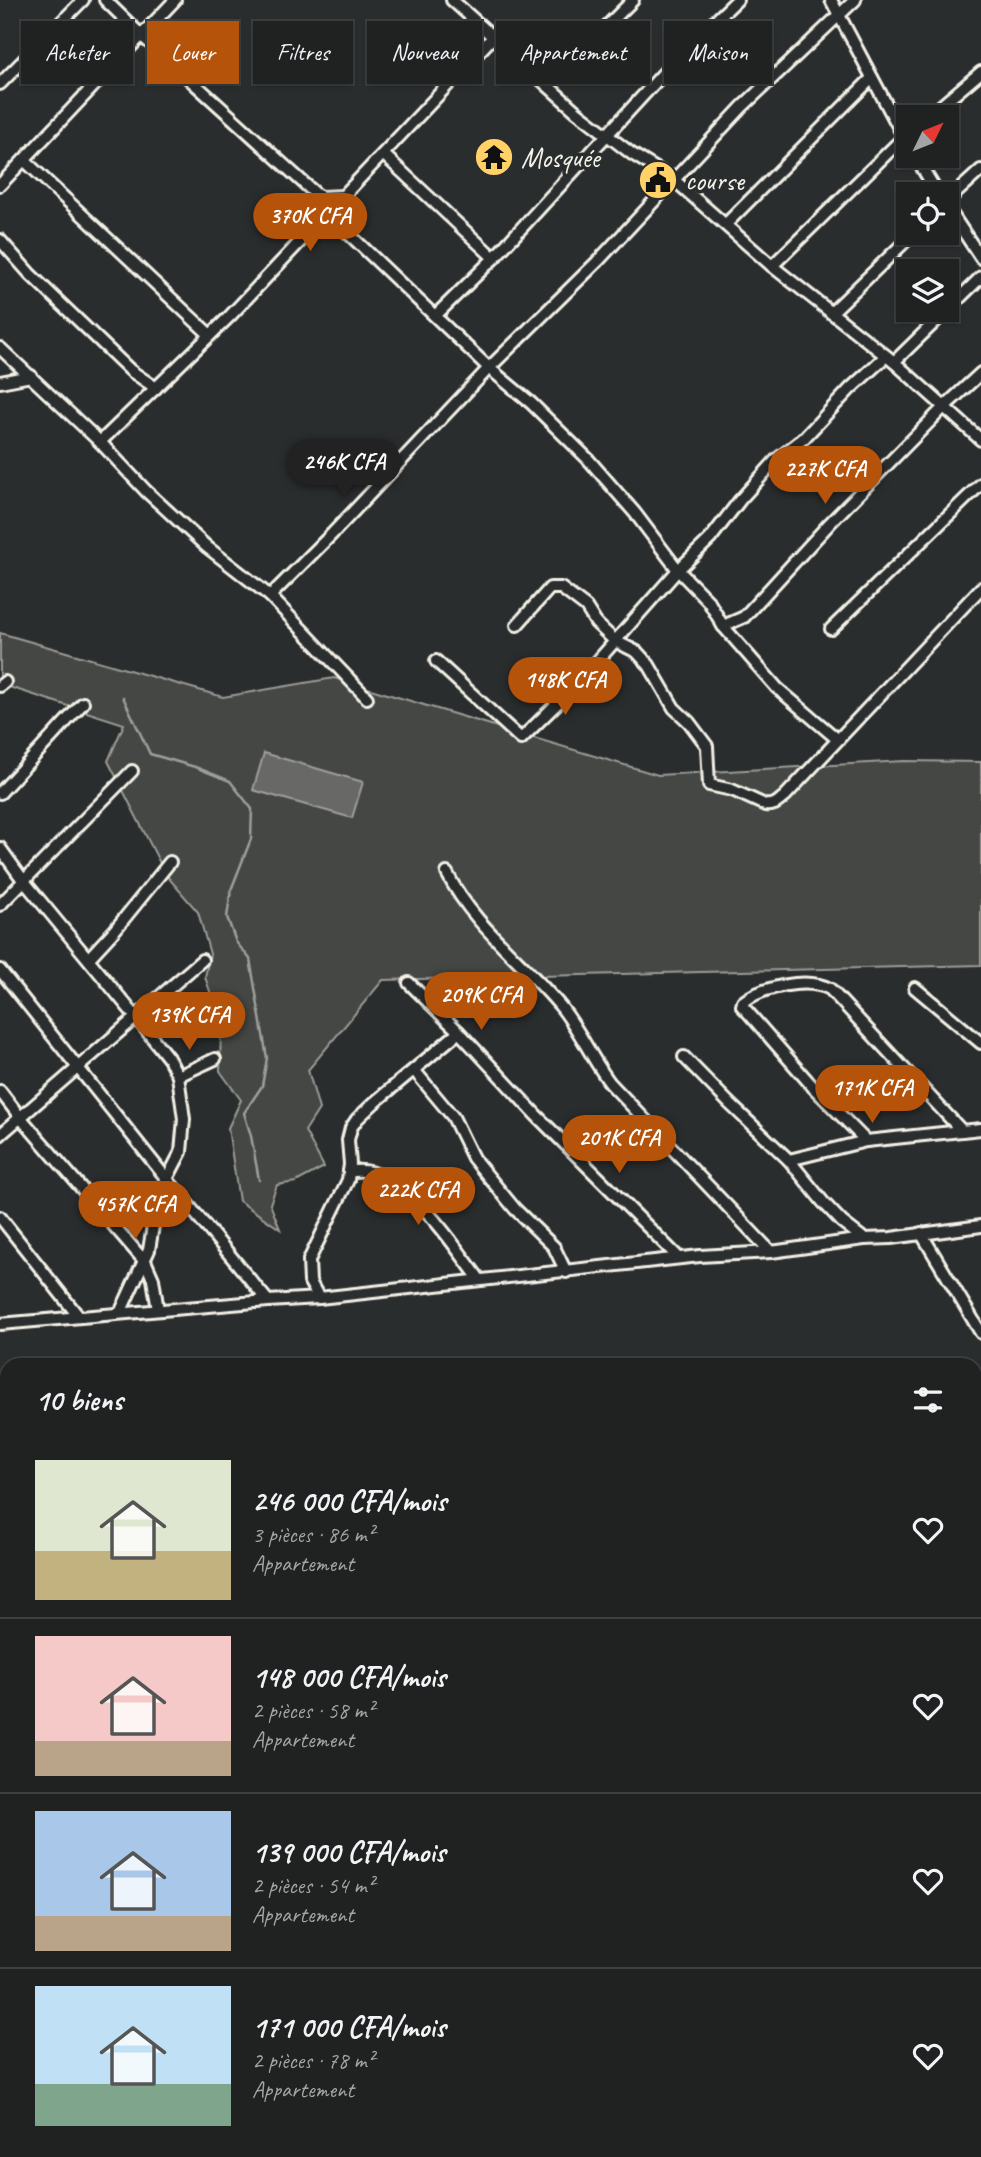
<!DOCTYPE html>
<html lang="fr">
<meta charset="utf-8">
<style>
body{margin:0;font-family:Caveat,sans-serif;background:#282a2a;color:#f1f3f6;height:100vh;display:flex;flex-direction:column;font-size:26px;white-space:nowrap}
*{box-sizing:border-box;margin:0}
p{font-size:23px;color:#a2a4a5}
.icon{flex:none;width:38px;height:38px;fill:none;stroke:currentColor;stroke-width:2;stroke-linecap:round;stroke-linejoin:round}
.map{position:relative;flex:1;overflow:hidden}
.side{position:absolute;left:0px;top:1358px;width:982px;height:800px;display:flex;flex-direction:column;background:#202222;border-radius:21px 21px 0 0;box-shadow:0 2px 5px #0004,0 0 0 2px #3d3f40}
.side>*{flex:none}
.hud{position:absolute;left:21px;top:21px;width:940px;height:63px;display:flex;gap:14px}
.needle{width:46px;rotate:47deg}
.fabs{position:absolute;left:896px;top:105px;display:grid;gap:14px}
.fabs a{display:grid;place-items:center;width:63px;height:63px;border-radius:0px;background:#202222;box-shadow:0 2px 5px #0004,0 0 0 2px #3d3f40;font-size:35px}
.price{position:absolute;translate:-50% -60px;padding:0 16px;border-radius:24px;background:#b45309;color:#fff;font-size:23px;line-height:46px;filter:drop-shadow(0 2px 4px #0008)}
.price::after{content:'';position:absolute;left:50%;top:42px;width:21px;height:16px;margin-left:-10px;background:inherit;clip-path:polygon(0 0,100% 0,50% 100%)}
.price.current{background:#222;color:#fff}
ul{padding:0;list-style:none}
li{display:flex;align-items:center;gap:21px;height:175px;padding:0 35px}
li+li{border-top:2px solid #3d3f40}
li span{display:grid;place-items:center;flex:none;width:196px;height:140px;border-radius:0px;color:#555}
li>.icon{margin-inline-start:auto}
span .icon{width:84px;height:84px;fill:#fffc;stroke-width:1}
li b{font-size:30px}
h2{display:flex;justify-content:space-between;align-items:center;height:84px;padding:0 35px;font-size:30px}
.chip{padding:0 24px;border-radius:0px;background:#202222;box-shadow:0 2px 5px #0004,0 0 0 2px #3d3f40;font-size:24px;line-height:63px}
.chip.current{background:#b45309;color:#fff}
.map>svg:first-child{display:block}
</style>
<div class="map">
<svg width="981" height="2157" viewBox="0 0 981 2157">
<rect width="100%" height="100%" fill="#2a2d2e"/>
<filter id="ink" filterUnits="userSpaceOnUse"><feTurbulence type="fractalNoise" baseFrequency=".0143" numOctaves="2"/><feDisplacementMap in="SourceGraphic" scale="14" xChannelSelector="R" yChannelSelector="G"/><feConvolveMatrix kernelMatrix="1 2 1 2 8 2 1 2 1" color-interpolation-filters="sRGB"/></filter>
<g filter="url(#ink)">
<polygon fill="#373a3a" points="975,2071 981,2078 981,2157 720,2157 714,2151 975,2151"/>
<polygon fill="#444645" stroke="#9c9c96" stroke-width="2" points="0,633 223,697 334,678 658,775 904,761 981,762 981,965 383,980 308,1070 319,1109 305,1131 324,1167 296,1182 277,1185 270,1204 280,1229 239,1201 228,1128 241,1100 220,1071 221,1023 205,977 210,954 198,912 166,875 108,761 124,724 0,684"/>
<polygon fill="#676866" stroke="#9f9f9a" stroke-width="2" points="264,753 363,782 352,818 253,790"/>
<g fill="none" stroke-linecap="round" stroke-linejoin="round">
<polyline stroke="#9f9f9a" stroke-width="2.5" points="123,697 150,754 195,767 230,781 252,809 251,839 231,890 227,917 236,942 250,959 267,1058 262,1086 244,1113 251,1136 259,1180"/>
<g stroke="#f4f1e8" stroke-width="16">
<g id="minor">
<polyline points="105,0 141,35 317,195 322,197 343,196"/>
<polyline points="452,0 577,112 632,154 673,179 772,266 894,362 981,440"/>
<polyline points="831,0 908,145"/>
<polyline points="0,84 83,0"/>
<polyline points="548,85 633,0"/>
<polyline points="928,117 981,72"/>
<polyline points="383,154 494,258"/>
<polyline points="915,156 938,194"/>
<polyline points="24,160 210,335"/>
<polyline points="0,185 175,0"/>
<polyline points="947,201 981,170"/>
<polyline points="947,207 981,258"/>
<polyline points="327,213 489,368 531,403 588,459 635,513 678,570 709,602 723,626 777,688 837,739"/>
<polyline points="726,224 872,78"/>
<polyline points="0,240 30,274 131,371 156,388"/>
<polyline points="772,266 908,133"/>
<polyline points="831,313 914,233"/>
<polyline points="436,315 494,258 683,52 737,0"/>
<polyline points="0,348 100,442 146,491 207,547 270,596 332,534 489,368 598,261 742,107 855,0"/>
<polyline points="894,362 981,277"/>
<polyline points="0,382 31,376"/>
<polyline points="100,442 230,316 493,37"/>
<polyline points="270,596 367,698"/>
<path d="M517 625 550 588H561L586 607 596 623 615 641 637 652 649 665 674 708 689 722 707 746 709 785 732 790 765 805C775 806 778 802 785 796L981 588"/>
<polyline points="723,626 744,617 830,523 943,408 981,373"/>
<polyline points="831,629 981,484"/>
<polyline points="436,661 521,739 578,683 678,570 710,539 740,500 776,460 804,438 850,389 886,356"/>
<polyline points="0,686 5,682"/>
<polyline points="0,793 83,703"/>
<polyline points="0,848 23,880 136,1017 169,1059 178,1076 184,1119 181,1152 158,1196 149,1250 120,1313"/>
<path d="M447 873C473 926 524 962 561 1007 580 1031 592 1059 610 1083L771 1252"/>
<polyline points="0,905 132,771"/>
<polyline points="89,958 114,931 170,862"/>
<polyline points="0,970 166,1178 268,1301"/>
<polyline points="409,983 459,1032"/>
<polyline points="915,988 981,1043"/>
<polyline points="684,1057 729,1103 789,1160 823,1202 842,1222 864,1239"/>
<polyline points="414,1070 453,1117 473,1158 515,1209 554,1247 566,1272"/>
<polyline points="178,1076 215,1059"/>
<polyline points="0,1091 20,1117 146,1263 153,1279 158,1310"/>
<polyline points="0,1135 202,960"/>
<path d="M866 1141 813 1087 746 1010 742 1006 743 1002C762 987 807 977 830 989L962 1131"/>
<polyline points="789,1160 866,1141 981,1129"/>
<path d="M349 1172C401 1160 452 1244 480 1280"/>
<polyline points="0,1217 79,1317"/>
<polyline points="921,1233 981,1333"/>
<polyline points="319,1298 310,1282 309,1260 348,1180 350,1164 348,1140 351,1128 357,1119 375,1102 459,1032 536,1115 679,1258"/>
<polyline points="0,1324 268,1301 319,1298 700,1256 771,1252 864,1239 891,1238 981,1226"/>
<polyline points="0,1426 7,1447"/>
<polyline points="975,1583 981,1574"/>
<polyline points="975,1664 981,1666"/>
<polyline points="975,1765 981,1760"/>
<polyline points="0,1795 7,1786"/>
<polyline points="975,1900 981,1894"/>
<polyline points="975,2030 981,2024"/>
<polyline points="0,2045 7,2081"/>
<polyline points="975,2064 981,2071"/>
<polyline points="0,2136 7,2133"/>
<polyline points="19,2151 20,2157"/>
<polyline points="129,2151 130,2157"/>
<polyline points="222,2151 232,2157"/>
<polyline points="379,2151 388,2157"/>
<polyline points="560,2151 571,2157"/>
<polyline points="707,2151 713,2157"/>
<polyline points="104,2157 120,2151"/>
<polyline points="584,2157 588,2151"/>
</g>
</g>
<use href="#minor" stroke="#2a2d2e" stroke-width="10"/>
</g>
</g>
<defs>
<g id="temple-disc" transform="scale(2.0125)"><circle r="9.5" fill="#ffd166" stroke="#2a2d2e"/><path d="M0-6L5-2H3V0L6.5 2.5H4V6H1.5V3h-3V6H-4V2.5H-6.5L-3 0V-2H-5Z" fill="#111"/></g>
<g id="civic-disc" transform="scale(2.0125)"><circle r="9.5" fill="#ffd166" stroke="#2a2d2e"/><path d="M-.6-6.5H3V-4.5H.6V-3L4-1V1h2V6H-6V1h2V-1L-.6-3ZM-1.2 2.5V6h2.4V2.5Z" fill="#111"/></g>
</defs>
<g fill-rule="evenodd">
<use href="#temple-disc" x="494" y="157"/>
<use href="#civic-disc" x="658" y="180"/>
</g>
<g text-anchor="middle" stroke-width="7" stroke-linejoin="round" paint-order="stroke">
<g font-size="28" fill="#f4f1e8" stroke="#2a2d2e" text-anchor="start">
<text x="521" y="167">Mosquée</text>
<text x="685" y="190">course</text>
</g>
</g>
</svg>
<div class="fabs">
<a><svg class="needle" viewBox="-14 -14 28 28"><path d="M0-13l5 13h-10z" fill="#e53935"/><path d="M0 13l5-13h-10z" fill="#a2a4a5"/></svg></a>
<a><svg class="icon" aria-label="locate" viewBox="0 0 24 24"><circle cx="12" cy="12" r="6"/><path d="M12 2v4M12 18v4M2 12h4M18 12h4"/></svg></a>
<a><svg class="icon" aria-label="layers" viewBox="0 0 24 24"><path d="M12 4l9 5-9 5-9-5zM3 14l9 5 9-5"/></svg></a>
</div>
<b class="price" style="left:310px;top:253px">370K CFA</b>
<b class="price current" style="left:344px;top:499px">246K CFA</b>
<b class="price" style="left:825px;top:506px">227K CFA</b>
<b class="price" style="left:565px;top:717px">148K CFA</b>
<b class="price" style="left:481px;top:1032px">209K CFA</b>
<b class="price" style="left:189px;top:1052px">139K CFA</b>
<b class="price" style="left:872px;top:1125px">171K CFA</b>
<b class="price" style="left:619px;top:1175px">201K CFA</b>
<b class="price" style="left:418px;top:1227px">222K CFA</b>
<b class="price" style="left:135px;top:1241px">457K CFA</b>
<div class="hud">
<a class="chip">Acheter</a>
<a class="chip current">Louer</a>
<a class="chip">Filtres</a>
<a class="chip">Nouveau</a>
<a class="chip">Appartement</a>
<a class="chip">Maison</a>
</div>
<section class="side">
<h2>10 biens<svg class="icon" aria-label="filters" viewBox="0 0 24 24"><path d="M4 7h16M4 17h16"/><circle cx="9" cy="7" r="2"/><circle cx="15" cy="17" r="2"/></svg></h2>
<ul>
<li><span style="background:linear-gradient(#dfe7d0 65%,#c2b280 0)"><svg class="icon" aria-label="home" viewBox="0 0 24 24"><path d="M3 11l9-7 9 7M6 9v11h12V9"/></svg></span><div><b>246 000 CFA/mois</b><p>3 pièces · 86 m²</p><p>Appartement</p></div><svg class="icon" aria-label="heart" viewBox="0 0 24 24"><path d="M12 20l-8-8c-3-5 5-10 8-4 3-6 11-1 8 4z"/></svg></li>
<li><span style="background:linear-gradient(#f6c9c9 75%,#b9a48a 0)"><svg class="icon" aria-label="home" viewBox="0 0 24 24"><path d="M3 11l9-7 9 7M6 9v11h12V9"/></svg></span><div><b>148 000 CFA/mois</b><p>2 pièces · 58 m²</p><p>Appartement</p></div><svg class="icon" aria-label="heart" viewBox="0 0 24 24"><path d="M12 20l-8-8c-3-5 5-10 8-4 3-6 11-1 8 4z"/></svg></li>
<li><span style="background:linear-gradient(#a9c7e8 75%,#b9a48a 0)"><svg class="icon" aria-label="home" viewBox="0 0 24 24"><path d="M3 11l9-7 9 7M6 9v11h12V9"/></svg></span><div><b>139 000 CFA/mois</b><p>2 pièces · 54 m²</p><p>Appartement</p></div><svg class="icon" aria-label="heart" viewBox="0 0 24 24"><path d="M12 20l-8-8c-3-5 5-10 8-4 3-6 11-1 8 4z"/></svg></li>
<li><span style="background:linear-gradient(#bfe0f5 70%,#7fa58c 0)"><svg class="icon" aria-label="home" viewBox="0 0 24 24"><path d="M3 11l9-7 9 7M6 9v11h12V9"/></svg></span><div><b>171 000 CFA/mois</b><p>2 pièces · 78 m²</p><p>Appartement</p></div><svg class="icon" aria-label="heart" viewBox="0 0 24 24"><path d="M12 20l-8-8c-3-5 5-10 8-4 3-6 11-1 8 4z"/></svg></li>
</ul>
</section>
</div>
